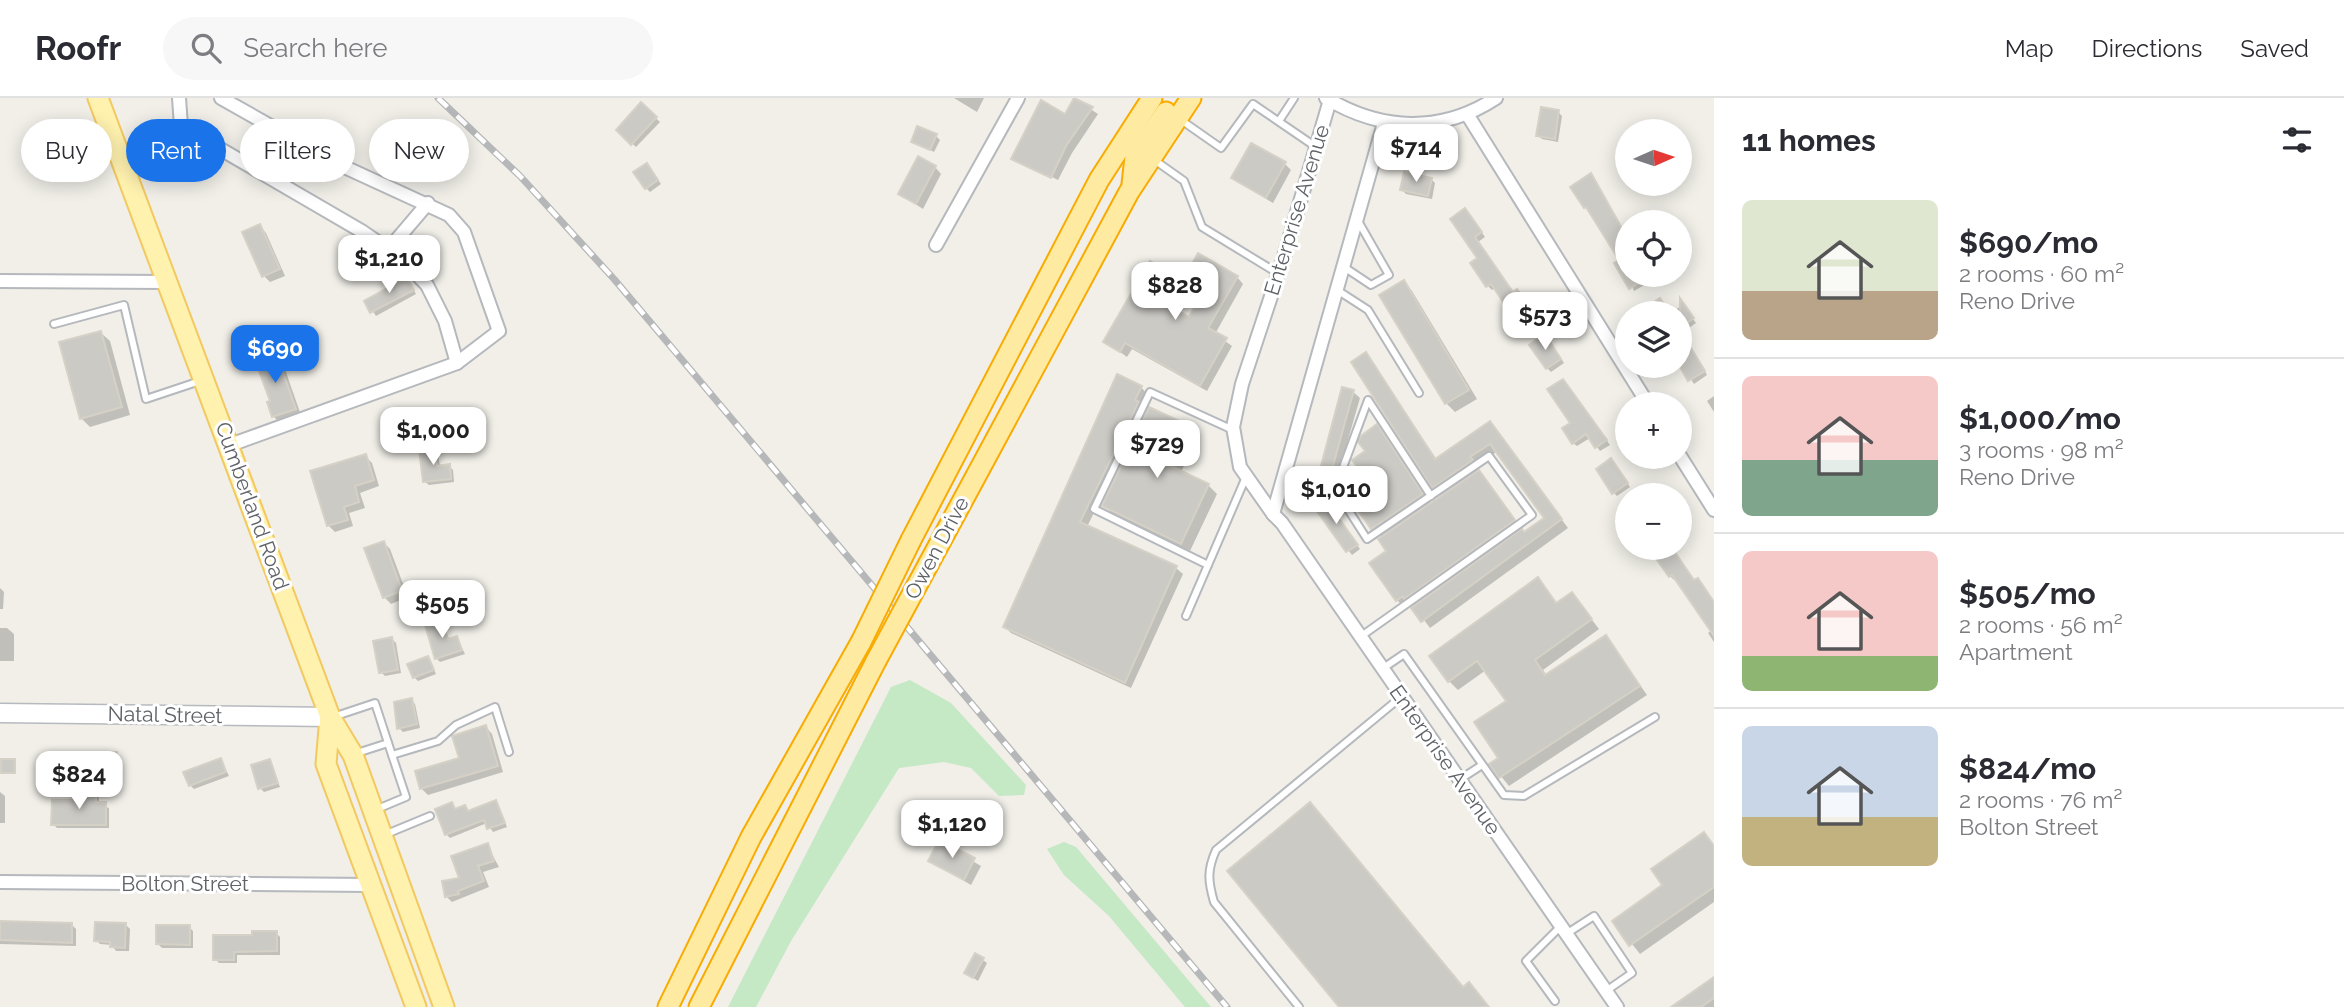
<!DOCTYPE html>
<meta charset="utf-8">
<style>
body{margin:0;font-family:Raleway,sans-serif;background:#f7f7f7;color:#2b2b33;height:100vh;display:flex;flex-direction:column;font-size:26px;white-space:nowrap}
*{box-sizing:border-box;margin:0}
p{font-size:23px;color:#7c7c81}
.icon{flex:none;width:38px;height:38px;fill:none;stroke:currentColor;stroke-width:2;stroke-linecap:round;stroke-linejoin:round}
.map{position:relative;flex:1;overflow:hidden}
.details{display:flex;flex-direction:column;background:#fff;width:630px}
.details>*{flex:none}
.banner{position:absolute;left:21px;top:21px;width:665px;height:63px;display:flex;gap:14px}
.needle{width:46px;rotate:87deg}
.buttons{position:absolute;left:1615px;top:21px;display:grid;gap:14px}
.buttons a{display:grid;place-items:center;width:77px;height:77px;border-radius:50%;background:#fff;box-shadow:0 4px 18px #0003;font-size:35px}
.price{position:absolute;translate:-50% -60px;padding:0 16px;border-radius:14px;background:#fff;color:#222;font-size:23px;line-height:46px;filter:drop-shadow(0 2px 4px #0008)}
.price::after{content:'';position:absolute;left:50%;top:42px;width:21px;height:16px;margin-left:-10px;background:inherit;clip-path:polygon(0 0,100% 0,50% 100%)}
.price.selected{background:#1a73e8;color:#fff}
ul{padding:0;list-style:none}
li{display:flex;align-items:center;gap:21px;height:175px;padding:0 28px}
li+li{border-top:2px solid #e1e1e2}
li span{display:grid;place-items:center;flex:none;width:196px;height:140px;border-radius:10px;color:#555}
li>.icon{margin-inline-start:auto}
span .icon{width:84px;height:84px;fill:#fffc;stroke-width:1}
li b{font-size:30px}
h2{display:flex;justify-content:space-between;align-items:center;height:84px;padding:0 28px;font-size:30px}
.pill{padding:0 24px;border-radius:32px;background:#fff;box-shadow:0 4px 18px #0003;font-size:24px;line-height:63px}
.pill.selected{background:#1a73e8;color:#fff}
header{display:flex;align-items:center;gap:42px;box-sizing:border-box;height:98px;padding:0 35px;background:#fff;border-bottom:2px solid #e1e1e2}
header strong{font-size:33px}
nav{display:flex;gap:38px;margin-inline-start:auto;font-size:24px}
.search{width:490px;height:63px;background:#f7f7f7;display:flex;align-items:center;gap:18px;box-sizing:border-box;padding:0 24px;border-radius:38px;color:#7c7c81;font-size:26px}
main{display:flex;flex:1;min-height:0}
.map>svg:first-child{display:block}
</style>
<header>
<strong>Roofr</strong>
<div class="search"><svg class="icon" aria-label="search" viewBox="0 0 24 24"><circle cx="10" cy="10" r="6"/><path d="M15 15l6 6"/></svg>Search here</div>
<nav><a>Map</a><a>Directions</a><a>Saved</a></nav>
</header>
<main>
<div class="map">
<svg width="1714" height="909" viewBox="0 0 1714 909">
<rect width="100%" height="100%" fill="#f1efe8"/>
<g fill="#c5e8c5">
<polygon points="910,582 951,605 1026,687 1024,697 999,698 971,670 944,664 899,670 791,843 756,909 728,909 891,589"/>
<polygon points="1064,744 1076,749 1211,909 1185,909 1109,818 1064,777 1047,751"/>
</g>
<g fill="#0003" fill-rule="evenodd">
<polygon points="954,0 984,0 977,14"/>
<polygon points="1075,1 1098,16 1072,55 1058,82 1018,62 1018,65 1013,60 1066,19"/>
<polygon points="641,7 660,24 636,49 618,32"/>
<polygon points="1558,14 1562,18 1558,44 1542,41 1538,37"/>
<polygon points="936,38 940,42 934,54 913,43"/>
<polygon points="1285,66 1291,72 1273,105 1233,80"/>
<polygon points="935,69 941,76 923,111 900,96"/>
<polygon points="650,71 661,86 650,94 646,90"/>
<polygon points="1591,78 1628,141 1628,177 1643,177 1648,185 1634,193 1621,163 1585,109"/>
<polygon points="1431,81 1435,85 1432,101 1406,96 1402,92"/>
<polygon points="1469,116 1485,139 1478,144 1514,196 1521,198 1536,220 1523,229 1495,190 1492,192 1488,188 1472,166 1479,161"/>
<polygon points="259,128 266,135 285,178 270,184 264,178"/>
<polygon points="1166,175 1173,181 1159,205 1190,222 1208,189 1189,175 1237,179 1243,186 1215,236 1232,248 1207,293 1132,251 1127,259 1105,243"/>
<polygon points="407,181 416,196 376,218 366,203"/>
<polygon points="1404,184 1412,193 1477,301 1455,314 1446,305"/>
<polygon points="1683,207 1696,225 1682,235 1707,277 1694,286 1680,265 1680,215 1670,215"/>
<polygon points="101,235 110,243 130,317 90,329 81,320"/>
<polygon points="1549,242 1564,265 1551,274 1547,270"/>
<path d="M1366 256 1437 362 1490 325 1568 430 1430 530 1412 506 1406 511 1397 502 1388 453 1382 440 1345 389 1364 376 1367 354 1377 329 1431 406 1443 398 1434 389ZM1498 353 1547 420 1524 436 1477 372V367Z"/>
<polygon points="276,257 282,263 301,317 280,325 274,319 269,305 272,304"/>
<polygon points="1567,287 1610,347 1600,353 1590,340 1577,348 1573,345"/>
<polygon points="1141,289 1147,296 1144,312 1087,429 1176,470 1183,476 1131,590 1011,535 1005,529"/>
<polygon points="1353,294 1360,300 1335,387 1319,378"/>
<polygon points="1714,298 1714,314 1707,303"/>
<polygon points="1189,330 1198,339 1181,374 1208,387 1217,396 1190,453 1113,416 1104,408"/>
<polygon points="434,352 438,356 440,369 449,368 453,372 454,384 429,387 424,383"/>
<polygon points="365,358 372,365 379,388 360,395 365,410 349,415 353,428 335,434 328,427"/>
<polygon points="1615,367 1630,389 1617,398 1613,394"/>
<polygon points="1329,407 1360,451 1352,457 1316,409"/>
<polygon points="384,445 390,451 408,499 391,506 384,499"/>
<polygon points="1656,450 1671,450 1714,515 1714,544 1708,535 1712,532 1677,480 1674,482 1670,478"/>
<polygon points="1538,481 1558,506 1572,496 1599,531 1543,572 1547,578 1606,539 1647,597 1509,688 1491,666 1500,661 1508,604 1486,572 1458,592 1449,583"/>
<polygon points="0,490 4,494 3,511 0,511"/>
<polygon points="441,523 450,543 457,540 465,556 440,564 436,560"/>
<polygon points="0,530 7,530 14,536 14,563 0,563"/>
<polygon points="392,541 396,545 401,575 385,578 381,574"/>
<polygon points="428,560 436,576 418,583 414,579"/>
<polygon points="411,602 415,606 420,630 403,634 399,630"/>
<polygon points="486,629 492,636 503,674 428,697 421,690 461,662"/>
<polygon points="117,656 121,660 121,678 99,678 95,674"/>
<polygon points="221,662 229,678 194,691 190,687"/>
<polygon points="270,663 280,689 264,694 260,690"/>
<polygon points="0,694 5,698 5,725 0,725"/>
<polygon points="95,694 99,698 99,706 109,710 109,730 57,730 53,726 78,703"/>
<polygon points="496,704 507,729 493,734 487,725 450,740 446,736 452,706 457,712 465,709 470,714"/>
<polygon points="1704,736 1714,747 1714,804 1640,856 1614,823 1665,788"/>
<polygon points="940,744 981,768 971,787 930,763"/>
<polygon points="487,747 499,769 483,774 489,789 452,804 446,798"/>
<polygon points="0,825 72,827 76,831 76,848 0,846"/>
<polygon points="126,827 130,831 129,853 116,853 112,847 100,846 96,842"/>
<polygon points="189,829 193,833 193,850 162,850 157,845"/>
<polygon points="276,835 280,839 280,857 237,857 237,865 219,865 215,861 215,839"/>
<polygon points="976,857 987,865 978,883 966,875"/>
<polygon points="1714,881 1714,909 1674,909"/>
</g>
<g fill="#cccac5" stroke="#d6d1c6" stroke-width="2">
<polygon points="1074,0 1093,9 1066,48 1051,80 1011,61 1041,2 1065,16"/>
<polygon points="641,4 657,19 631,47 616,32"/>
<polygon points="1541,9 1559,12 1555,41 1536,38"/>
<polygon points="917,28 937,36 930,52 911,44"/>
<polygon points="1251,45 1286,64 1266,100 1231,80"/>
<polygon points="918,58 936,68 916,106 898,96"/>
<polygon points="647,65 658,82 645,91 633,74"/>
<polygon points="1404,74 1432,80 1428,98 1400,92"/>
<polygon points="1591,75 1628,141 1628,177 1651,177 1629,191 1614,165 1619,162 1586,109 1584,110 1570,89"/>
<polygon points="1465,110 1482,134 1475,139 1513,194 1517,191 1534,216 1518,226 1491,186 1486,189 1470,165 1477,160 1450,121"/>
<polygon points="260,126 280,171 262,179 242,134"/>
<polygon points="1198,155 1238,178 1208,230 1227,240 1200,288 1125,245 1120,254 1103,244 1150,163 1167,174 1152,199 1189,219 1207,187 1187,175"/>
<polygon points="407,179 414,192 370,215 364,203"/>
<polygon points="1404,182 1469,292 1445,306 1379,197"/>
<polygon points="1660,200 1670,215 1653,215 1648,208"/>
<polygon points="1680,200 1694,220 1680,230"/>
<polygon points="1680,232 1705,273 1688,283 1680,269"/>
<polygon points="101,233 122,309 80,321 59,244"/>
<polygon points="1545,236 1561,261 1546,271 1529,247"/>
<polygon points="1366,254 1435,361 1490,323 1562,421 1421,524 1411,510 1522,431 1524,434 1544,420 1490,346 1470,359 1473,362 1432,390 1351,264"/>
<polygon points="276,255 296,311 272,319 267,304 270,303 255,262"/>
<polygon points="1117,276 1142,288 1135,302 1139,304 1080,424 1177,468 1125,585 1003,529"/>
<polygon points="1563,281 1607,342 1595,350 1586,336 1572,346 1562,330 1570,325 1547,291"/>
<polygon points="1342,289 1354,292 1329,382 1318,379"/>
<polygon points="1149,309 1190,328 1171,368 1209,386 1181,446 1102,408"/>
<polygon points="1377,326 1423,396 1371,431 1342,389 1361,375 1352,362 1365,353 1358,344 1361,338"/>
<polygon points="435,350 437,368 450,366 451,381 423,384 419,351"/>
<polygon points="366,356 374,382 355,388 359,404 344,409 348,422 327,428 310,373"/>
<polygon points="1611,360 1628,385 1612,396 1596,371"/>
<polygon points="1479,372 1515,422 1404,501 1403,498 1396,503 1369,465 1386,453 1378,441"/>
<polygon points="1325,401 1358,447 1346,454 1314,409"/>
<polygon points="384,443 402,493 383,500 364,450"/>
<polygon points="1660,450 1672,450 1694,482 1698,480 1714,504 1714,538 1672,477 1669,479 1652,455"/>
<polygon points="1538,479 1556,505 1572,494 1592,521 1535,562 1545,577 1606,537 1640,588 1499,680 1489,666 1498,660 1474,624 1506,603 1477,563 1448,584 1429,558"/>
<polygon points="441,521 448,541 457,538 462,552 435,561 425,527"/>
<polygon points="392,539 398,572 379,575 373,543"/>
<polygon points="428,558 434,572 413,580 407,566"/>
<polygon points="412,600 417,626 397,631 394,604"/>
<polygon points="486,627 498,668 420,691 415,673 459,660 452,638"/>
<polygon points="117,654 118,675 93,675 93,655"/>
<polygon points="221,660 226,674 189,688 183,674"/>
<rect x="1" y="661" width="14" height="14"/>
<polygon points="270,661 278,685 258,691 251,667"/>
<polygon points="79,692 96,692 96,704 106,704 106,727 51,727 52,702 76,702"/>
<polygon points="496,702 505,725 487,731 484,722 445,737 435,711 452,704 455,711 465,707 468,713"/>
<polygon points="1310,704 1463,889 1469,884 1489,909 1339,909 1227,773"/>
<polygon points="1704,734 1714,748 1714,789 1629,848 1612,823 1662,787 1651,771"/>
<polygon points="939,742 975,760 964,782 928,763"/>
<polygon points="488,745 494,763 478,768 484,783 458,793 459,796 445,799 442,783 459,780 451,758"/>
<polygon points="0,823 72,825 72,845 0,842"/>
<polygon points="95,824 126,825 125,850 110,849 110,844 94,843"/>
<polygon points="156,827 190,827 190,847 156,846"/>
<polygon points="252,833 277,833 277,853 234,854 234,862 213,862 213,837 252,837"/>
<polygon points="975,855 984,860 973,880 964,875"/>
<polygon points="1714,879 1714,900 1701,909 1671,909"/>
</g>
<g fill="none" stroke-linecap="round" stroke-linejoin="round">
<g stroke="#b5b8bc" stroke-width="10">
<g id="service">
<polyline points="1181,22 1221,50 1253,6 1316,49"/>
<polyline points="1279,23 1294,0"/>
<polyline points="1153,61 1184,83 1202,129 1279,176"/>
<polyline points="1344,169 1371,187 1389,177 1358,123"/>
<polyline points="1337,192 1368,212 1419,295"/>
<polyline points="54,226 124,207 146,301 203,282"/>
<polyline points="1208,467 1094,411 1150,294 1233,332"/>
<polyline points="1186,518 1246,379"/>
<polyline points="1360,539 1532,417 1489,358 1367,441 1335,391 1368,302 1431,398"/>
<polyline points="1382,571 1404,556 1504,697 1524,698 1655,619"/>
<polyline points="333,619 375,605 392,657"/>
<polyline points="357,655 388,645"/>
<polyline points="1459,682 1482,667"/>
<polyline points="375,712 406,699 392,657 438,643 456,627 495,609 509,654"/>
<polyline points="384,737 430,718"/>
<polyline points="1566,836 1594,818 1632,875 1606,893"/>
<polyline points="1555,903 1526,863 1561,828"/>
<path d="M1299 909 1214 804C1208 783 1207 772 1216 752L1401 599"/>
</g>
</g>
<g stroke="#b5b8bc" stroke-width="16">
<g id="minor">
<polyline points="179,0 181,28 363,134 401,160 427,187 445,223 457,265"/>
<polyline points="221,0 338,66 449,117 464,134 499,233 457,265 230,347"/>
<path d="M1326 0C1381 33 1441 36 1496 0"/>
<polyline points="1467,16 1648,306"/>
<polyline points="1384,25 1273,416 1282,425 1617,909"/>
<polyline points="936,147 1018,0"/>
<polyline points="388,152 428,105"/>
<polyline points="0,183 167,184"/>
<polyline points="1680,358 1714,412"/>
<polyline points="1273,416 1240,369 1233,329 1242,286 1283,162 1330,2"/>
<polyline points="0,784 371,787"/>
</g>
</g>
<g stroke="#b6babf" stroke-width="21">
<polyline id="secondary" points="0,615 330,619"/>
</g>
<g stroke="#f2c960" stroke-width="23">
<g id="primary">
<polyline points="98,0 330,619 353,657 444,909"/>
<polyline points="330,619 326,666 416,909"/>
</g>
</g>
<g stroke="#f9ab00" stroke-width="23">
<g id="trunk">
<polyline points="1132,86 1135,59 1166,14"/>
<polyline points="911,442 1099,82 1152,0"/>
<polyline points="929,465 1129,94 1191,0"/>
<polyline points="668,909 751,739 861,544"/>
<polyline points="699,909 876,563"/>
</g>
</g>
<use href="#service" stroke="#fff" stroke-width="6"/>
<use href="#minor" stroke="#fff" stroke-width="12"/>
<use href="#secondary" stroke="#fff" stroke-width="18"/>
<use href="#primary" stroke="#fff2af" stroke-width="19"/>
<use href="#trunk" stroke="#feeaa1" stroke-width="19"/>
<g stroke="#b6b7b8" stroke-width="7">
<polyline id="rail" points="438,0 520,78 614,181 1227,909"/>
</g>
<use href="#rail" stroke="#fff" stroke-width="4.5" stroke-dasharray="13" stroke-linecap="butt"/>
<g stroke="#f9ab00" stroke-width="23" stroke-linecap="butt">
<g id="trunk-bridge">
<polyline points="861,544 911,442"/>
<polyline points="876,563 929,465"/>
</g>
</g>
<use href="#trunk-bridge" stroke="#feeaa1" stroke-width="19"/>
</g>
<g text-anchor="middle" stroke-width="6" stroke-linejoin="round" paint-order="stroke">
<g font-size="21" fill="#5f6368" stroke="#fff">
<text transform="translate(1297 112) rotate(-73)" y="7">Enterprise Avenue</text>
<text transform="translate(252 408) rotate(70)" y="7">Cumberland Road</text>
<text transform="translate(937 450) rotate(-62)" y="7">Owen Drive</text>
<text transform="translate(165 617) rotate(1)" y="7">Natal Street</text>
<text transform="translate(1445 662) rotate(55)" y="7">Enterprise Avenue</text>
<text x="185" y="793">Bolton Street</text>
</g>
</g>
</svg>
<div class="buttons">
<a><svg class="needle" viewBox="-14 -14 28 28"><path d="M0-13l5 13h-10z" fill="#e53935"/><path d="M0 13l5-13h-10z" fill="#7c7c81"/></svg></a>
<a><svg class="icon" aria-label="locate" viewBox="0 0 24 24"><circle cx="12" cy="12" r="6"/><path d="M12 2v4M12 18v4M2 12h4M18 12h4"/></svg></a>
<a><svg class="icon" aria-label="layers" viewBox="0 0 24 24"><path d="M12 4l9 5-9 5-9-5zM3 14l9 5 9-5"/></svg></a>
<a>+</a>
<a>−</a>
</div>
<b class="price" style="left:1416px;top:86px">$714</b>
<b class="price" style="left:389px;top:197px">$1,210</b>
<b class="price" style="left:1175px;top:224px">$828</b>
<b class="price" style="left:1545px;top:254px">$573</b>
<b class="price selected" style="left:275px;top:287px">$690</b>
<b class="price" style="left:433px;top:369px">$1,000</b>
<b class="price" style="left:1157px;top:382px">$729</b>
<b class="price" style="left:1336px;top:428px">$1,010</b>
<b class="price" style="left:442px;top:542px">$505</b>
<b class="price" style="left:79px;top:713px">$824</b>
<b class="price" style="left:952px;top:762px">$1,120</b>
<div class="banner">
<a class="pill">Buy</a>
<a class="pill selected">Rent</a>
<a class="pill">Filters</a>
<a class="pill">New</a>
</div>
</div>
<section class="details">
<h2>11 homes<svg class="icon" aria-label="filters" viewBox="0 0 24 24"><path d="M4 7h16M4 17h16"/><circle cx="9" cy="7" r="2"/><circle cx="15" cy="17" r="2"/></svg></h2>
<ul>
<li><span style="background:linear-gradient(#dfe7d0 65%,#b9a48a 0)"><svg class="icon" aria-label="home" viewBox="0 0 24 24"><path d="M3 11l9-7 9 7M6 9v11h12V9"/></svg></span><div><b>$690/mo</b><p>2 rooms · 60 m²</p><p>Reno Drive</p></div></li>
<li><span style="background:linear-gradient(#f6c9c9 60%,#7fa58c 0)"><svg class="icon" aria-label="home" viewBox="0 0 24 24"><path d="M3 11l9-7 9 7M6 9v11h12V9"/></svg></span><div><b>$1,000/mo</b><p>3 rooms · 98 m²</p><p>Reno Drive</p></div></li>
<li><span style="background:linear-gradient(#f6c9c9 75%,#8fb573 0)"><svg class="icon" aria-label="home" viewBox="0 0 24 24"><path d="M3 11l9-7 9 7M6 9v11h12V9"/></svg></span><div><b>$505/mo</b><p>2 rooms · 56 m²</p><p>Apartment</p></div></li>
<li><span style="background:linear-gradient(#c9d6e8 65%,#c2b280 0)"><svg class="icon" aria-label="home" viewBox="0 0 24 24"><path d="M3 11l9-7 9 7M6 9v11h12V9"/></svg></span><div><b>$824/mo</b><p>2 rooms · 76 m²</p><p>Bolton Street</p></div></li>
</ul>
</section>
</main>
